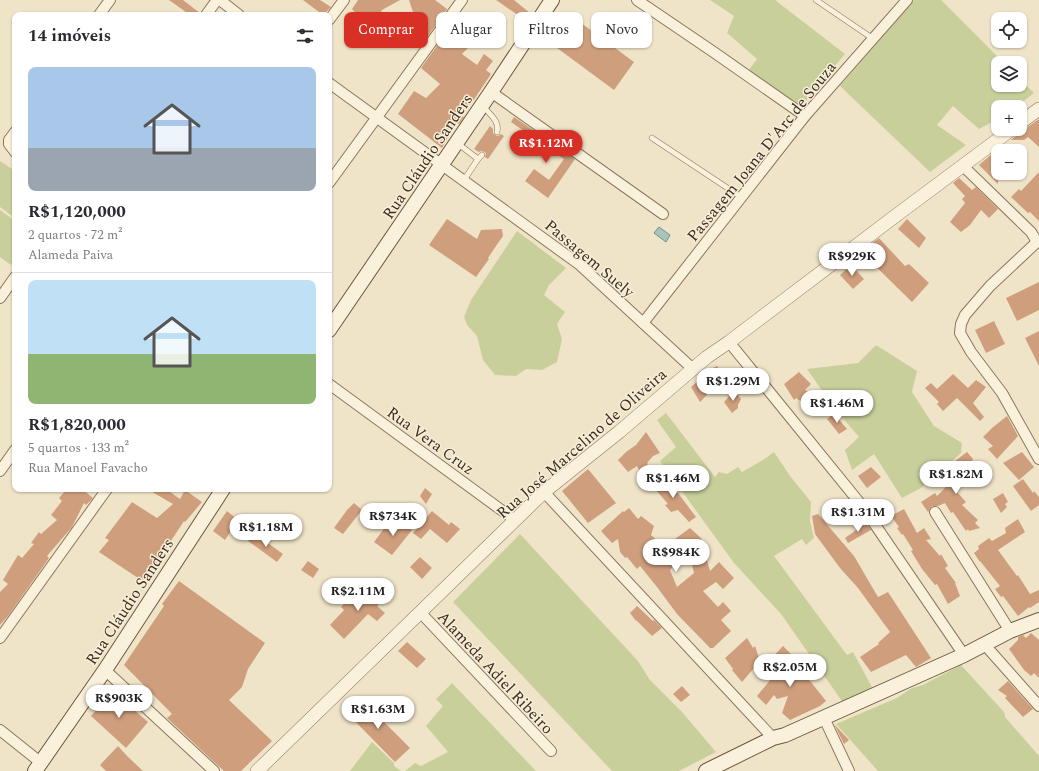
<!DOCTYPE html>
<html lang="pt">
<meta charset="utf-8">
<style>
body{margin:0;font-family:Spectral,serif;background:#f2f2f3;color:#2b2b33;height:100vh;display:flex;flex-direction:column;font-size:15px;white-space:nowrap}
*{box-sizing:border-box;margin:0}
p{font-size:13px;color:#7c7c81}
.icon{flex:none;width:22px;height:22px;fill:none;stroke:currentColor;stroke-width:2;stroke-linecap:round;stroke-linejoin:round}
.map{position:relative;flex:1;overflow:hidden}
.sheet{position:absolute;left:12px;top:12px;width:320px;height:480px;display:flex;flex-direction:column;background:#fff;border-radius:8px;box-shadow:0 1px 3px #0004}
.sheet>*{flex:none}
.hud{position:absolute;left:344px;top:12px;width:380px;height:36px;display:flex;gap:8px}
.fabs{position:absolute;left:991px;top:12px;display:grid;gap:8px}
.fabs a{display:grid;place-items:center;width:36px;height:36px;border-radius:8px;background:#fff;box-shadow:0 1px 3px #0004;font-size:20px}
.price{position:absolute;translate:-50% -34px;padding:0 9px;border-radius:14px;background:#fff;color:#222;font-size:13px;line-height:26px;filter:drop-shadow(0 1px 2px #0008)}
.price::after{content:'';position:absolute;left:50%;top:24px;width:12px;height:9px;margin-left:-6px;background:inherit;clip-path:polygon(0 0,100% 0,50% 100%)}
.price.on{background:#d93025;color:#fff}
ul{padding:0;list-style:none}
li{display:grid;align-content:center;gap:8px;height:212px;padding:0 16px}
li+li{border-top:1px solid #e1e1e2}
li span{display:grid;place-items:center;height:124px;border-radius:8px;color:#555}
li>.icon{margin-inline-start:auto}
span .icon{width:72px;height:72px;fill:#fffc;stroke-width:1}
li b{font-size:17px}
h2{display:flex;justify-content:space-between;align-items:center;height:48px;padding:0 16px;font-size:17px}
.tag{padding:0 14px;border-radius:8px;background:#fff;box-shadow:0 1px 3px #0004;font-size:14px;line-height:36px}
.tag.on{background:#d93025;color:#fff}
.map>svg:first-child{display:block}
</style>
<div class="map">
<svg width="1039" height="771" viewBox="0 0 1039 771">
<rect width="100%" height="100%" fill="#f0e4c8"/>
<g fill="#c9cf9b">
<polygon points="710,0 775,0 845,54 800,108 749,70 757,59 727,33 734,16"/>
<polygon points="914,0 941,0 1004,63 998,63 998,85 1020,85 1020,79 1034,93 1016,107 998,107 998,119 979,129 953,106 937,125 966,145 930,172 840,86"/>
<polygon points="0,161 15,171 15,218 0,207"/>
<polygon points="0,210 15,221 15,259 11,265 0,257"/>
<polygon points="517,231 566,268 549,285 544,295 565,312 557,324 562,339 557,362 542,370 526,369 516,376 495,375 483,360 477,336 467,325 464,317 471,300"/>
<polygon points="876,345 917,371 912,392 934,426 962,443 961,453 921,488 902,498 874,454 852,470 845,450 859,437 835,409 807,369 858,363"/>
<polygon points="666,413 715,477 719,472 727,474 738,467 742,472 763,460 774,452 790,476 811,502 810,521 814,538 806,545 802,539 774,556 847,655 853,652 874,691 844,704 781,614 734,563 660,461 676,447 657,420"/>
<polygon points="520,534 638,661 650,680 682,712 716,752 679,771 612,771 453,602"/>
<polygon points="961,665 1004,712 1005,717 1039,756 1039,771 878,771 836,724 897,698 912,688 923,685"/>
<polygon points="452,683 536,771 405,771 415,763 421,766 448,752 426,726 443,706 436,699"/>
<polygon points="372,742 394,763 394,766 401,771 350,771"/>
</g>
<polygon fill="#a9c4bc" stroke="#6f938a" points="659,227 670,235 666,242 654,233"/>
<g fill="#cf9f7d" fill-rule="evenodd">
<polygon points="169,0 183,0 200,13 200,15 190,15"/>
<polygon points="303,0 320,0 331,7 323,15"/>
<polygon points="358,0 400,0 382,10 374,26 359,17 352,9"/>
<polygon points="409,0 435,0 447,9 428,36 410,21 414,15"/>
<polygon points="496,0 514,0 530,13 525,20"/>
<polygon points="569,14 634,62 614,90 549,42 560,28"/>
<polygon points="449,29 470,46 462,54 477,65 484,54 493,61 486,70 491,74 473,101 461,115 464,117 460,123 459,124 456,123 442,148 398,114 414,91 426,98 440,84 421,68"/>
<polygon points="514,117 575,159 548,198 525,181 534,169 549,180 564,159 511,122"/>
<polygon points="1039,119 1039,147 1028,137 1024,140 1011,140 1017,135 1020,131 1025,129"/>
<polygon points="490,126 493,129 493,133 495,135 498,136 501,134 504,136 488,159 485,157 486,154 485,152 481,151 479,152 474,149"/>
<polygon points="993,153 998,158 998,184 979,165"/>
<polygon points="1039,172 1039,221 1030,212 1028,213 1011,197 1019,189 1021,191"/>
<polygon points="959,178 972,190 976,187 998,209 989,218 981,210 970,225 961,232 950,222 965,203 962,199 965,196 953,183"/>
<polygon points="447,219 477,239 481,230 502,229 503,236 496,246 488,258 489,259 476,277 429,245"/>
<polygon points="907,219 926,238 919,248 898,229"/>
<polygon points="879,238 905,266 909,264 929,283 912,302 861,252"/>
<polygon points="851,265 864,279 853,289 840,275"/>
<polygon points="1039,282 1039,310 1017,321 1006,298"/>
<polygon points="994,321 1005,344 986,353 975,330"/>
<polygon points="1039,331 1039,366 1025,338"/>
<polygon points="717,366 722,374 713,380 703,373"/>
<polygon points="799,372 811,384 805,390 811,394 802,402 796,398 794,400 784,384"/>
<polygon points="953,374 968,388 976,380 986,387 973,403 984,417 980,421 957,398 943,411 937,404 939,402 925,388 931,383 937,389"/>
<polygon points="698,381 707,395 700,402 691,387"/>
<polygon points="734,391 741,399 738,405 738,408 732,413 724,402"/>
<polygon points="834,414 847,429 839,434 827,419"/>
<polygon points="1007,416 1018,436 997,459 988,449 993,446 983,437 992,428"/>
<polygon points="646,432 660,453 653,456 647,463 648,464 641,473 637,466 628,472 618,460 626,452 636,445"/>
<polygon points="967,452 973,459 970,463 977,471 972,477 970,476 955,490 966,502 962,505 978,520 975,523 980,528 969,531 968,529 966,531 953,512 951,513 945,503 938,506 932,506 928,512 921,502 935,493 937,496 959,474 956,470 959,468 955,461"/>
<polygon points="1022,452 1034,467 1019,480 1003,463"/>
<polygon points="871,467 881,477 867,488 858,476"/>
<polygon points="588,469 616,503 588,523 562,491"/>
<polygon points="660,476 672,491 675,489 696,517 689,522 678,510 671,512 665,505 668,504 650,483"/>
<polygon points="1023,479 1033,493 1034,491 1039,497 1039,505 1031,511 1013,486"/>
<polygon points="425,488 432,494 426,504 420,496"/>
<polygon points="71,489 82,489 93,498 86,505 84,503 72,527 47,556 49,558 8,616 0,625 0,592 8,584 3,580 18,555 22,558 34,544 31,543 39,532 41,534 57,520 51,515 62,501 59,498 66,490 68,492"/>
<polygon points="147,489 166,489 180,499 185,490 202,502 185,522 184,521 144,582 99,552 109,540 105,538 132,502 157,518 173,504"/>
<polygon points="1003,493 1008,502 1005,504 1007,507 1001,513 993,499"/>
<polygon points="354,503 362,510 343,534 334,528 347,510"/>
<path d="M629 508 638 519 641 516 654 526 651 535 664 547 690 528 701 538V536L703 557H706L710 571 719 562 734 578 723 589 716 582 703 591 718 607 723 602 731 611 721 620 731 631 713 648H710L677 614 657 587 640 566 637 569 627 557 625 558 620 552 618 539 612 543 601 531 623 511 624 512ZM658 548 695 556 692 565 694 573 677 587 670 570 674 565Z"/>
<polygon points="904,509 917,533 924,528 931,539 926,540 940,556 941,554 948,566 945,568 956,583 955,583 960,596 948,604 937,584 935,585 922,569 911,551 913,550 903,534 902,535 897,528 899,527 891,516"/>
<polygon points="227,511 238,520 225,540 213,531"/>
<polygon points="432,511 449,525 451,522 460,529 447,543 430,529 421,539 413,533"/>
<polygon points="818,514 854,556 878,597 888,592 931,658 916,667 906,655 871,672 860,657 879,644 878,643 890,632 858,588 840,568 815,534 812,516"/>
<polygon points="1018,519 1025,532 998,550 1017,576 1018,575 1030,594 1039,590 1039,602 1030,608 1029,607 1018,616 1003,596 1001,597 995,589 1000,586 980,561 980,562 974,553 979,549 978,546 989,538 992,541 1006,533 1005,528"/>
<polygon points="399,520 412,530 392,555 374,542 389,522 394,526"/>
<polygon points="866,523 871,530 848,543 845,538"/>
<polygon points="254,533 283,554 277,562 248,541"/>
<polygon points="420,557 432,568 422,579 410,567"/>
<polygon points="308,561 319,569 313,578 301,570"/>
<polygon points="179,581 265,643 248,669 242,687 229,700 272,741 241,771 224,771 214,762 167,718 172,714 124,665 164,606 162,604"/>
<polygon points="369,586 383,599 377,606 385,613 377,621 368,614 344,639 330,625 344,610 341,607 355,592 359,597"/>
<polygon points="637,606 653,621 654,620 662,628 652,636 636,620 636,621 630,613"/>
<polygon points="1031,633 1039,640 1039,678 1034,673 1031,676 1024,670 1009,649 1018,640 1018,637 1023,635 1026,638"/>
<polygon points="747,638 753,648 755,646 760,661 742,682 732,670 733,669 725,658"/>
<polygon points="407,642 426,659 417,668 398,651"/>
<polygon points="783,646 793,656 776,672 789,681 801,673 811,682 826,701 820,706 790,720 782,713 788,696 777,699 774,695 766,705 757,696 771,679 761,669"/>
<polygon points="1008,681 1033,709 1023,717 1005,698 1007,696 998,690"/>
<polygon points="682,686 690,695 681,702 673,694"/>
<polygon points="112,691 148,722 126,748 91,716"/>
<polygon points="360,698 410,748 395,762 346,712"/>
<polygon points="834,724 849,740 844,744"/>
<polygon points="118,746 127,756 143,771 106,771 100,765"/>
</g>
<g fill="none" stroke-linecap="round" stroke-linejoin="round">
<g stroke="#8d765c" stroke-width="6">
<g id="service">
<polyline points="816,0 872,38"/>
<path d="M483 106C489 114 500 121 497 132"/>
<polyline points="652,138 741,197"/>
<polyline points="457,143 478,159 482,155"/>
<polyline points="464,180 478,159"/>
</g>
</g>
<g stroke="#8d765c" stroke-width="12">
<g id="minor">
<polyline points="220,0 239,15"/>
<polyline points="637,0 715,53 805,116"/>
<polyline points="99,15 110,0"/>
<polyline points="206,15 217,0"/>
<polyline points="329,20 344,0"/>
<polyline points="329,83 580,265 693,369"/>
<polyline points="491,92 663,214"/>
<polyline points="15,132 9,140 9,144 15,152"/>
<polyline points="963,166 1031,232 1037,242 990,286 965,315 961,324 960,333 971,352 1002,393 1039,459"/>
<polyline points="329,183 462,0"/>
<polyline points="0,298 15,277"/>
<polyline points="643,323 805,116 907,0"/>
<polyline points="729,342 863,507 964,655"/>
<polyline points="329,384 515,520"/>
<polyline points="0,471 15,450"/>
<polyline points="544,492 773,738"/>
<polyline points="935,512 1010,631"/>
<polyline points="420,612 551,751"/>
<polyline points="0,638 107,489"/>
<polyline points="985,645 1039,706"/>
<polyline points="105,670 214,771"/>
<polyline points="824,718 849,771"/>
<polyline points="0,730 40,762"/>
</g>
</g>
<g stroke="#8d765c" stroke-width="14">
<g id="tertiary">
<polyline points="1020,123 1039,109"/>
<polyline points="257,771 544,492 619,432 707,357 729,342 894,217 1012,129"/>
</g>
</g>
<g stroke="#6f573f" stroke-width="16">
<g id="secondary">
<polyline points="329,330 491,92 552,0"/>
<polyline points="35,771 105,670 223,489"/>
<polyline points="706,771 773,738 785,735 964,655 1010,631 1039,620"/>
</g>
</g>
<use href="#service" stroke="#faf1dc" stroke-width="5"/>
<use href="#minor" stroke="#faf1dc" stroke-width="10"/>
<use href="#tertiary" stroke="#faf1dc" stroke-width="13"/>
<use href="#secondary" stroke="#faf1dc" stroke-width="14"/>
</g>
<g text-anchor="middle" stroke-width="3" stroke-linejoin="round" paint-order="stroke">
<g font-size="16" fill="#3d2e20" stroke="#f7eed8">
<text transform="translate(761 151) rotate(-51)" y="6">Passagem Joana D'Arc de Souza</text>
<text transform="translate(427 156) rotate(-56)" y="6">Rua Cláudio Sanders</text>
<text transform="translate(590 258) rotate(40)" y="6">Passagem Suely</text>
<text transform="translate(431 440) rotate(36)" y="6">Rua Vera Cruz</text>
<text transform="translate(581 443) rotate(-41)" y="6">Rua José Marcelino de Oliveira</text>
<text transform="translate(129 601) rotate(-57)" y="6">Rua Cláudio Sanders</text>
<text transform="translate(496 672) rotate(47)" y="6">Alameda Adiel Ribeiro</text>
</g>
</g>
</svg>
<div class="fabs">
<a><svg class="icon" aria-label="locate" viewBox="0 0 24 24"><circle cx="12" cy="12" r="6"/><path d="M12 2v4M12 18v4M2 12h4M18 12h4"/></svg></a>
<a><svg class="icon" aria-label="layers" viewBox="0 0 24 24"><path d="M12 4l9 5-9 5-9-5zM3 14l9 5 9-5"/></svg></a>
<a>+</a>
<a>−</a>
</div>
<b class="price on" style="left:546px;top:164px">R$1.12M</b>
<b class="price" style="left:852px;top:277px">R$929K</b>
<b class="price" style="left:733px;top:402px">R$1.29M</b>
<b class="price" style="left:837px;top:424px">R$1.46M</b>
<b class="price" style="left:956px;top:495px">R$1.82M</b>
<b class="price" style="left:673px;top:499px">R$1.46M</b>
<b class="price" style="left:858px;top:533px">R$1.31M</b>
<b class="price" style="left:393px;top:537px">R$734K</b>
<b class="price" style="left:266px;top:548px">R$1.18M</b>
<b class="price" style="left:676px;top:573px">R$984K</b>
<b class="price" style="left:358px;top:612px">R$2.11M</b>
<b class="price" style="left:790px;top:688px">R$2.05M</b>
<b class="price" style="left:119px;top:719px">R$903K</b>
<b class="price" style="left:378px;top:730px">R$1.63M</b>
<div class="hud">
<a class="tag on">Comprar</a>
<a class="tag">Alugar</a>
<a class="tag">Filtros</a>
<a class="tag">Novo</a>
</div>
<section class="sheet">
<h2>14 imóveis<svg class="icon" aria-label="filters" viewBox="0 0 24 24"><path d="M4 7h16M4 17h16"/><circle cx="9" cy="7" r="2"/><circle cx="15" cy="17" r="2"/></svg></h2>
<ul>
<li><span style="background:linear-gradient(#a9c7e8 65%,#9aa5b1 0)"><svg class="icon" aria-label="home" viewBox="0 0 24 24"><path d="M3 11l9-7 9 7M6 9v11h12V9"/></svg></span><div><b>R$1,120,000</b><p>2 quartos · 72 m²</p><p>Alameda Paiva</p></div></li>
<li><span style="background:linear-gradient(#bfe0f5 60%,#8fb573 0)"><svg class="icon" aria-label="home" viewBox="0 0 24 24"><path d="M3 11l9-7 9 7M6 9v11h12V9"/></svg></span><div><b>R$1,820,000</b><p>5 quartos · 133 m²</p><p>Rua Manoel Favacho</p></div></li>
</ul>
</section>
</div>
